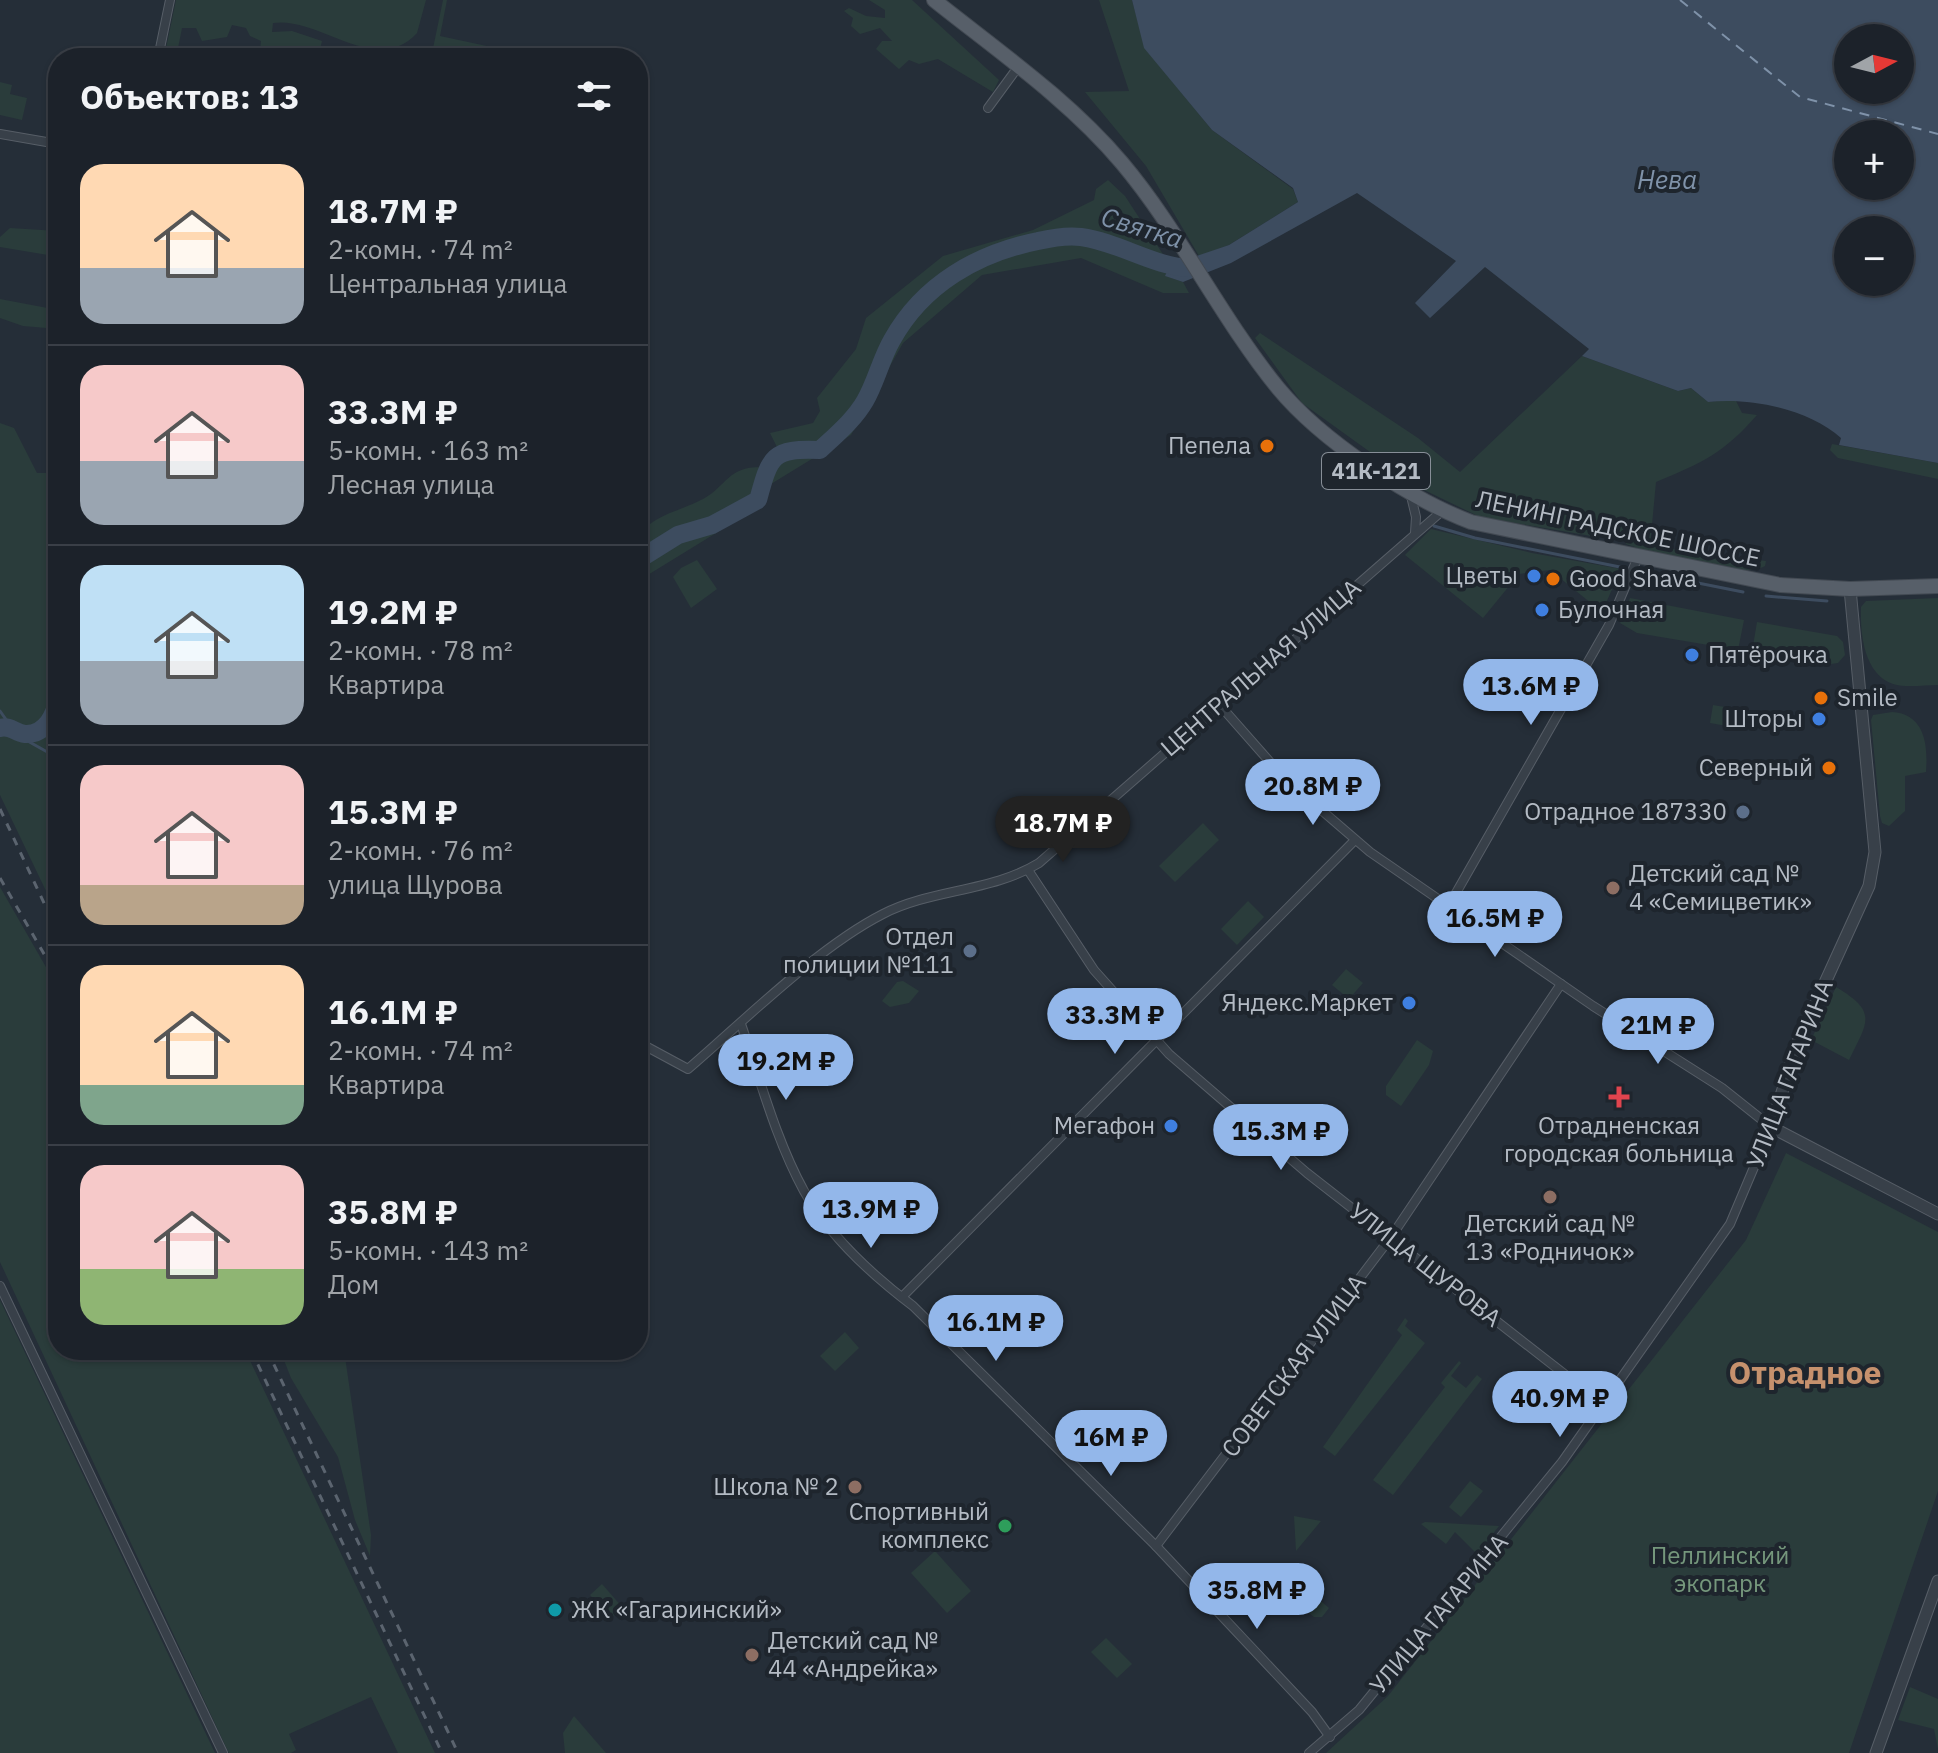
<!DOCTYPE html>
<html lang="ru">
<meta charset="utf-8">
<style>
body{margin:0;font-family:"IBM Plex Sans",sans-serif;background:#252a32;color:#f1f3f6;height:100vh;display:flex;flex-direction:column;font-size:30px;white-space:nowrap}
*{box-sizing:border-box;margin:0}
p{font-size:26px;color:#a0a4a8}
.icon{flex:none;width:44px;height:44px;fill:none;stroke:currentColor;stroke-width:2;stroke-linecap:round;stroke-linejoin:round}
.map{position:relative;flex:1;overflow:hidden}
.sheet{position:absolute;left:48px;top:48px;width:600px;height:1312px;display:flex;flex-direction:column;background:#1c222a;border-radius:32px;box-shadow:0 2px 6px #0004,0 0 0 2px #3a3f47}
.sheet>*{flex:none}
.needle{width:52px;rotate:83deg}
.fabs{position:absolute;left:1834px;top:24px;display:grid;gap:16px}
.fabs a{display:grid;place-items:center;width:80px;height:80px;border-radius:50%;background:#1c222a;box-shadow:0 2px 6px #0004,0 0 0 2px #3a3f47;font-size:40px}
.price{position:absolute;translate:-50% -68px;padding:0 18px;border-radius:28px;background:#93b7ea;color:#111;font-size:26px;line-height:52px;filter:drop-shadow(0 2px 4px #0008)}
.price::after{content:'';position:absolute;left:50%;top:48px;width:24px;height:18px;margin-left:-12px;background:inherit;clip-path:polygon(0 0,100% 0,50% 100%)}
.price.selected{background:#222;color:#fff}
ul{padding:0;list-style:none}
li{display:flex;align-items:center;gap:24px;height:200px;padding:0 32px}
li+li{border-top:2px solid #3a3f47}
li span{display:grid;place-items:center;flex:none;width:224px;height:160px;border-radius:24px;color:#555}
li>.icon{margin-inline-start:auto}
span .icon{width:96px;height:96px;fill:#fffc;stroke-width:1}
li b{font-size:34px}
h2{display:flex;justify-content:space-between;align-items:center;height:96px;padding:0 32px;font-size:34px}
.map>svg:first-child{display:block}
</style>
<div class="map">
<svg width="1938" height="1753" viewBox="0 0 1938 1753">
<rect width="100%" height="100%" fill="#252e38"/>
<g fill="#2a3c3b">
<path d="M176 0H426L417 33C376 78 320 16 273 23L272 32 292 31 322 41 318 58H244L245 53 260 50 261 41 250 36 246 28 232 25 227 37 202 41 196 28H182L176 58H164Z"/>
<polygon points="443,0 447,0 440,36 542,58 431,58"/>
<polygon points="869,0 912,0 999,80 993,92 938,59 919,64 909,60 899,69 876,49 882,41 892,41 880,28 860,34 851,26 853,18 844,11 849,8 866,16 885,18 885,10"/>
<polygon points="1099,0 1132,0 1145,48 1212,130 1293,189 1298,202 1229,245 1199,256 1146,166 1085,92 1129,91"/>
<polygon points="0,82 12,85 10,94 27,98 22,120 0,115"/>
<path d="M1108 180 1125 196 1170 265 1166 276 1183 282 1189 293H1163L1081 258 982 275 903 343 851 435 771 484 760 506 638 581V534C663 511 676 513 703 499 727 486 727 467 761 467L777 447 770 433 813 423 820 411 817 398 856 349 866 318 943 256 1033 230 1094 200 1096 189Z"/>
<polygon points="10,228 58,231 58,262 54,256 0,247 0,237"/>
<polygon points="0,299 58,310 58,329 23,326 0,318"/>
<path d="M1260 333 1418 438 1460 472 1582 356 1678 391 1691 388 1708 402 1735 399 1742 413 1757 415C1724 453 1702 463 1656 482L1650 546 1766 561 1765 566C1742 580 1653 554 1626 544L1624 537 1600 530 1597 537 1480 517 1420 488 1302 403 1255 338Z"/>
<polygon points="0,423 14,428 37,473 58,473 58,916 0,795"/>
<polygon points="1832,444 1938,463 1938,479 1838,458 1830,450"/>
<polygon points="1431,529 1532,553 1621,569 1602,612 1550,570 1519,574 1483,618 1405,555"/>
<polygon points="697,560 717,589 691,608 673,577 681,568"/>
<polygon points="1630,598 1744,620 1738,650 1637,633 1620,623"/>
<path d="M1938 598V685C1925 685 1906 688 1893 684 1864 674 1860 634 1861 607L1866 601Z"/>
<polygon points="1757,622 1837,636 1843,642 1845,655 1838,663 1823,665 1814,657 1808,662 1752,652"/>
<polygon points="1713,705 1748,711 1744,729 1710,723"/>
<path d="M1892 712C1925 714 1928 745 1926 772L1905 776V811L1889 826 1882 823 1880 816 1871 720 1873 715Z"/>
<polygon points="1203,823 1219,840 1175,882 1159,866"/>
<polygon points="0,887 58,988 58,1350 245,1350 435,1753 398,1753 371,1697 289,1734 296,1750 291,1753 229,1753 225,1745 0,1262"/>
<polygon points="1248,901 1264,917 1237,945 1221,929"/>
<polygon points="1346,969 1363,983 1349,999 1332,985"/>
<polygon points="903,981 919,991 909,1003 890,1007 882,1001 897,982"/>
<path d="M1836 987C1878 1012 1868 1021 1849 1060L1811 1040Z"/>
<polygon points="1417,1040 1433,1051 1429,1065 1401,1106 1386,1095 1386,1086"/>
<polygon points="1786,1153 1938,1232 1938,1491 1849,1753 1326,1753 1388,1696 1746,1240"/>
<polygon points="0,1300 215,1753 0,1753"/>
<polygon points="1405,1318 1408,1321 1405,1326 1425,1343 1335,1456 1323,1447 1402,1335 1397,1330"/>
<polygon points="845,1332 859,1348 835,1371 820,1356"/>
<polygon points="280,1350 344,1350 371,1535 370,1556 355,1520 338,1457 291,1378"/>
<polygon points="1459,1361 1461,1363 1451,1376 1466,1388 1477,1375 1482,1379 1393,1495 1373,1480 1445,1387 1441,1383"/>
<polygon points="1080,1432 1094,1439 1110,1436 1116,1447 1112,1455 1098,1459 1071,1446 1069,1439"/>
<polygon points="1470,1481 1483,1491 1461,1517 1449,1507"/>
<polygon points="1294,1516 1321,1521 1296,1551"/>
<polygon points="1425,1522 1499,1526 1477,1554 1455,1532 1446,1544 1421,1524"/>
<polygon points="935,1551 971,1591 947,1613 911,1573"/>
<polygon points="1293,1580 1303,1588 1322,1588 1316,1597 1329,1608 1322,1617 1314,1617 1286,1595 1285,1589"/>
<polygon points="602,1584 623,1608 611,1618 590,1595"/>
<polygon points="1106,1638 1132,1664 1117,1678 1091,1652"/>
<polygon points="1910,1687 1938,1699 1938,1749 1934,1729 1898,1720"/>
<polygon points="574,1716 606,1753 565,1753 563,1733"/>
</g>
<path fill="#3d4c5f" fill-rule="evenodd" d="M1132 0H1938V463L1839 445 1841 438C1809 409 1750 397 1708 402L1691 388 1678 391 1582 356 1589 349 1485 267 1430 318 1415 303 1456 261 1357 193 1231 263 1183 282 1165 276 1170 265 1229 245 1298 202 1293 188 1212 130 1144 48ZM1848 38H1900V90H1848ZM1848 134H1900V186H1848ZM1848 230H1900V282H1848Z"/>
<g fill="none" stroke-linecap="round" stroke-linejoin="round">
<g stroke="#3d4c5f" stroke-width="3">
<polyline points="1434,526 1475,538 1620,567"/>
<polyline points="1643,572 1743,592"/>
<polyline points="1766,596 1827,601"/>
<polyline points="0,711 17,735 58,758"/>
<polyline points="58,857 55,863 58,870"/>
</g>
<g stroke="#3d4c5f" stroke-width="18">
<path d="M638 560 678 535 712 525 758 500C770 456 772 448 820 450 836 435 854 420 865 401 876 382 881 359 892 340 923 284 978 253 1038 241 1051 238 1067 235 1081 237 1119 242 1154 267 1191 268"/>
<polyline points="58,672 55,677 58,680"/>
<path d="M0 728C11 725 15 733 25 734 46 735 55 714 58 698"/>
</g>
<polyline stroke="#7f92a9" stroke-width="2" stroke-dasharray="10 8" stroke-linecap="butt" points="1680,0 1800,97 1938,134"/>
<g stroke="#575e67" stroke-width="10">
<g id="minor">
<polyline points="158,58 170,0"/>
<polyline points="988,108 1018,67"/>
<polyline points="0,134 58,144"/>
<polyline points="1411,496 1416,517 1415,533"/>
<polyline points="1218,703 1284,778 1370,852 1593,1006 1722,1088 1771,1127 1730,1224 1562,1462 1359,1710 1309,1753"/>
<polyline points="1028,870 1094,970 1169,1054 1307,1173 1604,1405"/>
<polyline points="1448,907 1609,625 1638,557"/>
<path d="M741 1024C760 1079 776 1140 804 1191 830 1237 872 1275 913 1306L1156 1546 1312 1712 1330 1737"/>
<path d="M638 1042 688 1069C744 1021 818 947 883 914 931 889 992 892 1039 863L1442 511"/>
<polyline points="0,1286 223,1753"/>
<polyline points="902,1297 1355,840"/>
<polyline points="1156,1546 1391,1237 1561,984"/>
</g>
</g>
<g stroke="#575e67" stroke-width="13">
<g id="tertiary">
<polyline points="1850,589 1875,852 1869,886 1798,1042 1771,1127 1938,1214"/>
<polyline points="1876,1753 1938,1581"/>
</g>
</g>
<g stroke="#424952" stroke-width="16">
<path id="primary" d="M934 0C998 51 1069 100 1122 163 1180 232 1221 318 1278 388 1321 440 1408 498 1471 522L1780 585 1850 589 1938 586"/>
</g>
<use href="#minor" stroke="#384049" stroke-width="8"/>
<use href="#tertiary" stroke="#384049" stroke-width="11"/>
<use href="#primary" stroke="#575f69" stroke-width="14"/>
<g stroke="#5b646f" stroke-width="3" stroke-dasharray="8 8" stroke-linecap="butt">
<polyline points="0,809 58,933"/>
<polyline points="0,878 58,978"/>
<polyline points="251,1350 442,1753"/>
<polyline points="267,1350 458,1753"/>
</g>
</g>
<g fill="#e8710a" stroke="#1e252d" stroke-width="3">
<circle cx="1267" cy="446" r="8"/>
<circle cx="1553" cy="579" r="8"/>
<circle cx="1821" cy="698" r="8"/>
<circle cx="1829" cy="768" r="8"/>
</g>
<g fill="#3f7fe0" stroke="#1e252d" stroke-width="3">
<circle cx="1534" cy="576" r="8"/>
<circle cx="1542" cy="610" r="8"/>
<circle cx="1692" cy="655" r="8"/>
<circle cx="1819" cy="719" r="8"/>
<circle cx="1409" cy="1003" r="8"/>
<circle cx="1171" cy="1126" r="8"/>
</g>
<g fill="#5c6f8a" stroke="#1e252d" stroke-width="3">
<circle cx="1743" cy="812" r="8"/>
<circle cx="970" cy="951" r="8"/>
</g>
<g fill="#8d6e63" stroke="#1e252d" stroke-width="3">
<circle cx="1613" cy="888" r="8"/>
<circle cx="1550" cy="1197" r="8"/>
<circle cx="855" cy="1487" r="8"/>
<circle cx="752" cy="1655" r="8"/>
</g>
<path fill="#e0444e" stroke="#1e252d" stroke-width="3" d="M1615 1085h8v8h8v8h-8v8h-8v-8h-8v-8h8z"/>
<circle fill="#2e9e5b" stroke="#1e252d" stroke-width="3" cx="1005" cy="1526" r="8"/>
<circle fill="#0f9aa8" stroke="#1e252d" stroke-width="3" cx="555" cy="1610" r="8"/>
<g text-anchor="middle" stroke-width="8" stroke-linejoin="round" paint-order="stroke">
<rect fill="#1e252d" stroke="#878e97" stroke-width="2" x="1322" y="453" width="108" height="36" rx="6"/>
<g font-size="22" font-weight="bold" fill="#b4bbc4">
<text x="1376" y="479">41К-121</text>
</g>
<g font-size="24" fill="#b4bbc4" stroke="#1e252d" text-anchor="end">
<text x="1251" y="454">Пепела</text>
<text x="1518" y="584">Цветы</text>
<text x="1569" y="587" text-anchor="start">Good Shava</text>
<text x="1558" y="618" text-anchor="start">Булочная</text>
<text x="1708" y="663" text-anchor="start">Пятёрочка</text>
<text x="1837" y="706" text-anchor="start">Smile</text>
<text x="1803" y="727">Шторы</text>
<text x="1813" y="776">Северный</text>
<text x="1727" y="820">Отрадное 187330</text>
<text x="1629" y="882" text-anchor="start">Детский сад №<tspan x="1629" dy="28">4 «Семицветик»</tspan></text>
<text x="954" y="945">Отдел<tspan x="954" dy="28">полиции №111</tspan></text>
<text x="1393" y="1011">Яндекс.Маркет</text>
<text x="1155" y="1134">Мегафон</text>
<text x="1619" y="1134" text-anchor="middle">Отрадненская<tspan x="1619" dy="28">городская больница</tspan></text>
<text x="1550" y="1232" text-anchor="middle">Детский сад №<tspan x="1550" dy="28">13 «Родничок»</tspan></text>
<text x="839" y="1495">Школа № 2</text>
<text x="989" y="1520">Спортивный<tspan x="989" dy="28">комплекс</tspan></text>
<text x="571" y="1618" text-anchor="start">ЖК «Гагаринский»</text>
<text x="768" y="1649" text-anchor="start">Детский сад №<tspan x="768" dy="28">44 «Андрейка»</tspan></text>
</g>
<g font-size="24" fill="#b4bbc4" stroke="#1e252d">
<text transform="translate(1618 529) rotate(12)" y="8">ЛЕНИНГРАДСКОЕ ШОССЕ</text>
<text transform="translate(1261 668) rotate(-41)" y="8">ЦЕНТРАЛЬНАЯ УЛИЦА</text>
<text transform="translate(1790 1074) rotate(-69)" y="8">УЛИЦА ГАГАРИНА</text>
<text transform="translate(1425 1265) rotate(38)" y="8">УЛИЦА ЩУРОВА</text>
<text transform="translate(1294 1366) rotate(-53)" y="8">СОВЕТСКАЯ УЛИЦА</text>
<text transform="translate(1439 1614) rotate(-50)" y="8">УЛИЦА ГАГАРИНА</text>
</g>
<g font-size="24" fill="#75977c" stroke="#1e252d">
<text x="1720" y="1564">Пеллинский<tspan x="1720" dy="28">экопарк</tspan></text>
</g>
<g font-size="26" font-style="italic" fill="#7f92a9" stroke="#1e252d">
<text x="1667" y="189">Нева</text>
<text transform="translate(1142 228) rotate(17)" y="9">Святка</text>
</g>
<g font-size="32" font-weight="bold" fill="#c6916d" stroke="#1e252d">
<text x="1805" y="1384">Отрадное</text>
</g>
</g>
</svg>
<div class="fabs">
<a><svg class="needle" viewBox="-14 -14 28 28"><path d="M0-13l5 13h-10z" fill="#e53935"/><path d="M0 13l5-13h-10z" fill="#a0a4a8"/></svg></a>
<a>+</a>
<a>−</a>
</div>
<b class="price" style="left:1531px;top:727px">13.6M ₽</b>
<b class="price" style="left:1313px;top:827px">20.8M ₽</b>
<b class="price selected" style="left:1063px;top:864px">18.7M ₽</b>
<b class="price" style="left:1495px;top:959px">16.5M ₽</b>
<b class="price" style="left:1115px;top:1056px">33.3M ₽</b>
<b class="price" style="left:1658px;top:1066px">21M ₽</b>
<b class="price" style="left:786px;top:1102px">19.2M ₽</b>
<b class="price" style="left:1281px;top:1172px">15.3M ₽</b>
<b class="price" style="left:871px;top:1250px">13.9M ₽</b>
<b class="price" style="left:996px;top:1363px">16.1M ₽</b>
<b class="price" style="left:1560px;top:1439px">40.9M ₽</b>
<b class="price" style="left:1111px;top:1478px">16M ₽</b>
<b class="price" style="left:1257px;top:1631px">35.8M ₽</b>
<section class="sheet">
<h2>Объектов: 13<svg class="icon" aria-label="filters" viewBox="0 0 24 24"><path d="M4 7h16M4 17h16"/><circle cx="9" cy="7" r="2"/><circle cx="15" cy="17" r="2"/></svg></h2>
<ul>
<li><span style="background:linear-gradient(#ffd9b3 65%,#9aa5b1 0)"><svg class="icon" aria-label="home" viewBox="0 0 24 24"><path d="M3 11l9-7 9 7M6 9v11h12V9"/></svg></span><div><b>18.7M ₽</b><p>2-комн. · 74 m²</p><p>Центральная улица</p></div></li>
<li><span style="background:linear-gradient(#f6c9c9 60%,#9aa5b1 0)"><svg class="icon" aria-label="home" viewBox="0 0 24 24"><path d="M3 11l9-7 9 7M6 9v11h12V9"/></svg></span><div><b>33.3M ₽</b><p>5-комн. · 163 m²</p><p>Лесная улица</p></div></li>
<li><span style="background:linear-gradient(#bfe0f5 60%,#9aa5b1 0)"><svg class="icon" aria-label="home" viewBox="0 0 24 24"><path d="M3 11l9-7 9 7M6 9v11h12V9"/></svg></span><div><b>19.2M ₽</b><p>2-комн. · 78 m²</p><p>Квартира</p></div></li>
<li><span style="background:linear-gradient(#f6c9c9 75%,#b9a48a 0)"><svg class="icon" aria-label="home" viewBox="0 0 24 24"><path d="M3 11l9-7 9 7M6 9v11h12V9"/></svg></span><div><b>15.3M ₽</b><p>2-комн. · 76 m²</p><p>улица Щурова</p></div></li>
<li><span style="background:linear-gradient(#ffd9b3 75%,#7fa58c 0)"><svg class="icon" aria-label="home" viewBox="0 0 24 24"><path d="M3 11l9-7 9 7M6 9v11h12V9"/></svg></span><div><b>16.1M ₽</b><p>2-комн. · 74 m²</p><p>Квартира</p></div></li>
<li><span style="background:linear-gradient(#f6c9c9 65%,#8fb573 0)"><svg class="icon" aria-label="home" viewBox="0 0 24 24"><path d="M3 11l9-7 9 7M6 9v11h12V9"/></svg></span><div><b>35.8M ₽</b><p>5-комн. · 143 m²</p><p>Дом</p></div></li>
</ul>
</section>
</div>
